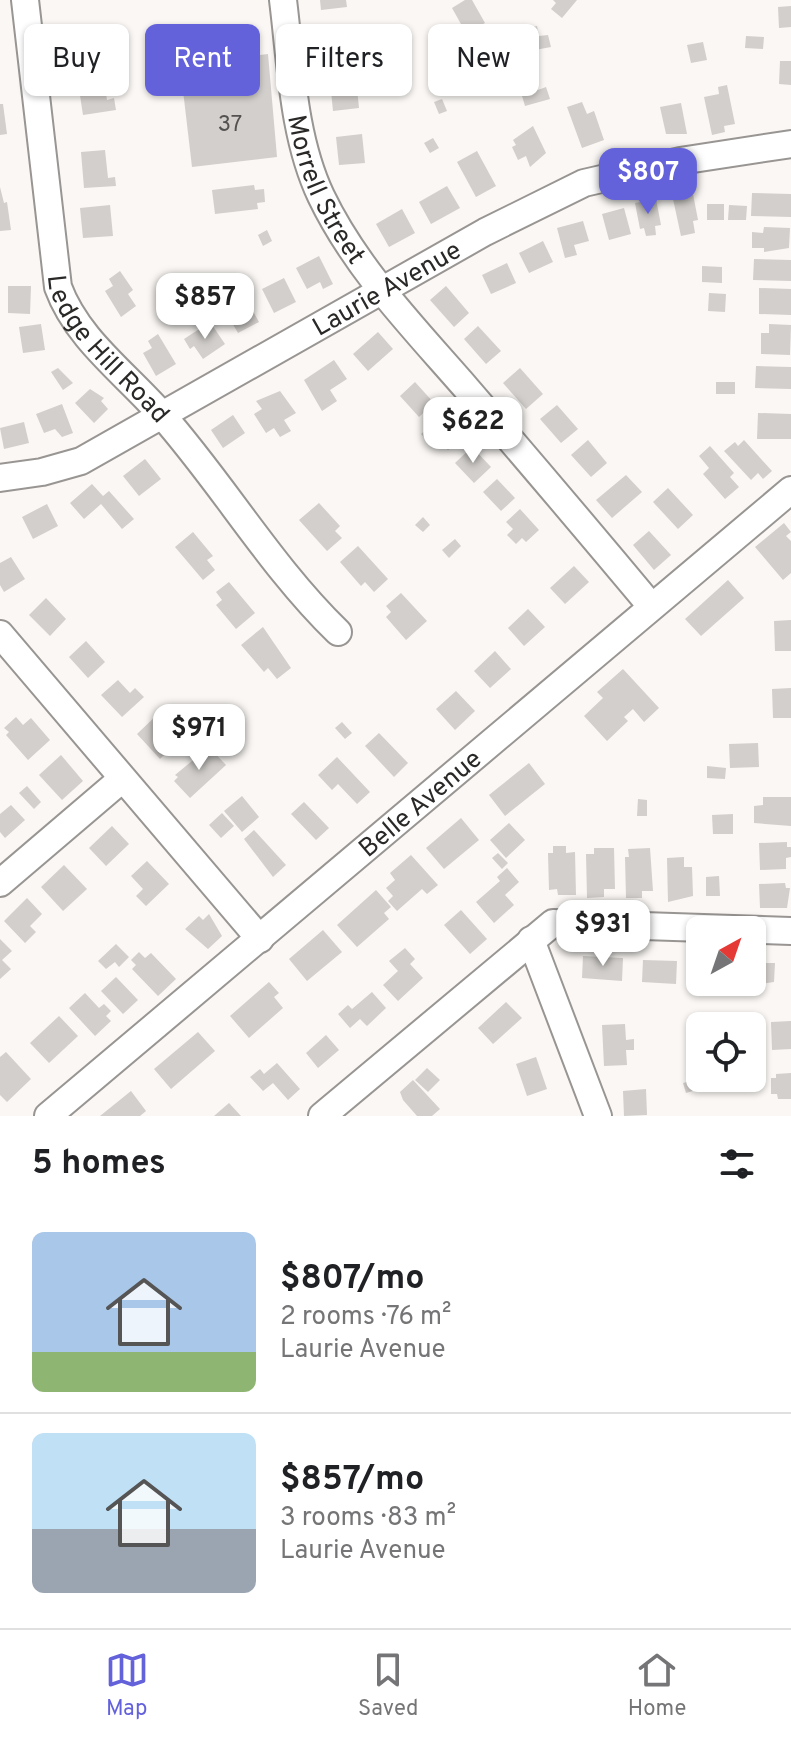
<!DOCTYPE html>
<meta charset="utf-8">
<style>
body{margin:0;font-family:Overpass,sans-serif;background:#f6f6f6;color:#202124;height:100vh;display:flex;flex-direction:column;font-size:30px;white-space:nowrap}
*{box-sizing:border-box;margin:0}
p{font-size:26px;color:#757577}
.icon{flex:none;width:44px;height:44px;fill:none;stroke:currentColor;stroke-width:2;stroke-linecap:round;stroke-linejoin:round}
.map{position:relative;height:1116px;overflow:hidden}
.drawer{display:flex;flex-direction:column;background:#fff;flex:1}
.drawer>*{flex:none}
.hud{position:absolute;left:24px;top:24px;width:744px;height:72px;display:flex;gap:16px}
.needle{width:52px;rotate:40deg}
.controls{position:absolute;left:686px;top:916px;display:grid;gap:16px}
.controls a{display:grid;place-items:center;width:80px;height:80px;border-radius:12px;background:#fff;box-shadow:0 2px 6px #0004;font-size:40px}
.price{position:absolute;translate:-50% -68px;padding:0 18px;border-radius:16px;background:#fff;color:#222;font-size:26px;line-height:52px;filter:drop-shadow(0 2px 4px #0008)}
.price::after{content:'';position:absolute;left:50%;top:48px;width:24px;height:18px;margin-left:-12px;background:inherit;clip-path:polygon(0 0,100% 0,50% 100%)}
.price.selected{background:#6462db;color:#fff}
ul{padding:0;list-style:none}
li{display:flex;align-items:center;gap:24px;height:200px;padding:0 32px}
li+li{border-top:2px solid #e0e0e0}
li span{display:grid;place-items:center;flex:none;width:224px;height:160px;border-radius:12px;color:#555}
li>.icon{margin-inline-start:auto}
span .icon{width:96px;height:96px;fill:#fffc;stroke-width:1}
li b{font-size:34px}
h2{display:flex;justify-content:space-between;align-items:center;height:96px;padding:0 32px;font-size:34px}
.chip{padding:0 28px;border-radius:12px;background:#fff;box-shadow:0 2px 6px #0004;font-size:28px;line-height:72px}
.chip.selected{background:#6462db;color:#fff}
.dock{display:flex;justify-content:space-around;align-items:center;height:112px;border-top:2px solid #e0e0e0;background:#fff;font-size:22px;color:#757577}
.dock a{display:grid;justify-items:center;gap:4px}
.dock .selected{color:#6462db}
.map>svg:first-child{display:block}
</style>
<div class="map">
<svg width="791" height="1116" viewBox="0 0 791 1116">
<rect width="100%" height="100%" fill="#faf7f4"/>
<g fill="#d2cfcc">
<polygon points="320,0 346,0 347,7 321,10"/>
<polygon points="465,0 472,0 485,23 466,33 452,8"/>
<polygon points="553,0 577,0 562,18 551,9 556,3"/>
<polygon points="791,6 791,27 779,28 778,7"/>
<polygon points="107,26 109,54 76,57 75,38 86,37 85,28"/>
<polygon points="349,26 353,58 327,60 324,29"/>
<polygon points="537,26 539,36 548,35 551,47 508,55 503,33"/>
<polygon points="746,36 764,37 763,49 745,48"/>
<polygon points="703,42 707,60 691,63 687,45"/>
<polygon points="268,54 277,157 192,167 180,65"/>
<polygon points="780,61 791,61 791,85 779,84"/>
<polygon points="103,72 107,100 114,98 116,110 83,115 77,76"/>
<polygon points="356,78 359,108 333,111 330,81"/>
<polygon points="536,85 538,90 546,87 550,99 525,106 520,89"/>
<polygon points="727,85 735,124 724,126 725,132 712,135 704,97 719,94 718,87"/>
<polygon points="442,99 447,111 439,114 434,102"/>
<polygon points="582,102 587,114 594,111 604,140 582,148 567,107"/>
<polygon points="681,103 687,134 666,134 660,107"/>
<polygon points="0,104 3,104 7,134 0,135"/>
<polygon points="533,126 546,153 530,167 526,156 518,160 512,147 516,145 513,140"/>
<polygon points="362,134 365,163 339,165 336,137"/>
<polygon points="433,138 439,148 430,153 424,143"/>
<polygon points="105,150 108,178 115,177 116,186 84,188 81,152"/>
<polygon points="477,151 496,186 476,197 457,162"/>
<polygon points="254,185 255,190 264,189 265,202 257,203 258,209 215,214 212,190"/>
<polygon points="447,186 460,208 431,224 419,202"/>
<polygon points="0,187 4,203 7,202 11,230 0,231"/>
<polygon points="752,193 791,194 791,217 751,216"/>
<polygon points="693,194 698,220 693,221 695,233 681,236 673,199"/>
<polygon points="656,199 661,225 655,226 656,235 646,236 644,228 640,229 635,203"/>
<rect x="707" y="204" width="17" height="16"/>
<polygon points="110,205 113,236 83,238 80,208"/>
<polygon points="729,205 747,206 746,220 728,220"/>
<polygon points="624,208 631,234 609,240 602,214"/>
<polygon points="402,209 415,233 389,247 376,224"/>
<polygon points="583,221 589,241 574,245 577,255 565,258 557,228"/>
<polygon points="764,227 790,228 789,248 764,252 764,248 752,248 752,232 763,233"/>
<polygon points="267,230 272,241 263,246 258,235"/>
<polygon points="543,241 553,262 529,273 519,253"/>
<polygon points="319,256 333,284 323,289 320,282 307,289 296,268"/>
<polygon points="754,259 791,260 791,281 753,280"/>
<polygon points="507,263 516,283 491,294 482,275"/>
<polygon points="702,266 722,267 722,283 702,282"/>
<polygon points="120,271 133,290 128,294 136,306 121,317 105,291 113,286 109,279"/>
<polygon points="284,278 296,302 274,313 262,289"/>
<polygon points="8,286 31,286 30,314 8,313"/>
<polygon points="446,286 469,313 454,327 430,300"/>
<polygon points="759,288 791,289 791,315 759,314"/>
<polygon points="228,292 237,310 249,304 259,322 238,333 231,321 228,323 215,299"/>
<polygon points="709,293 726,294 725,312 708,311"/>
<polygon points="210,322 225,344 203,359 194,346 190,349 184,339"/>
<polygon points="41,324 45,350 23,353 19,327"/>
<polygon points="769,324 791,325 790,355 761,354 761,333 769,333"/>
<polygon points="478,326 501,351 486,364 464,339"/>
<polygon points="378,332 393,349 368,371 353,354"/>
<polygon points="158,334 176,364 156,376 143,353 152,348 148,341"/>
<polygon points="334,360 347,379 330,390 337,401 322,411 304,380"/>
<polygon points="756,366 791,367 791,389 755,388"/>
<polygon points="58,368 73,383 63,390 51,372"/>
<polygon points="520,368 543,394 526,409 503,383"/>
<polygon points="415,382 434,403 419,417 400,396"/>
<rect x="716" y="382" width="19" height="12"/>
<polygon points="90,389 104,398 101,401 108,409 94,423 75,403"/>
<polygon points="280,391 296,413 284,420 291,431 280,437 274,428 266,433 254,414 262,409 256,401"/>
<polygon points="62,404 73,433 62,437 55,429 44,433 36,414"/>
<polygon points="557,405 578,429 561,443 540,419"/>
<polygon points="444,413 465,435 448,450 437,439 431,445 421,434"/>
<polygon points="758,413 791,414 791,439 757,439"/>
<polygon points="233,415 245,433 223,448 211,430"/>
<polygon points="24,422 29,443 4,449 0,428"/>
<polygon points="588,440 607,463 591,477 571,455"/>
<polygon points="744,440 772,471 763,479 758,473 751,480 724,451 735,442 738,446"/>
<polygon points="710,446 734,473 730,477 739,487 725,499 703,474 709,468 699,456"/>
<polygon points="472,447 491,467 474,483 455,463"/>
<polygon points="145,459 161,479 139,496 123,476"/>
<polygon points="626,475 642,492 612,518 596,500"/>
<polygon points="497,479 515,498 501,511 483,492"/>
<polygon points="92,484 103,496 109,491 134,519 122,529 101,504 84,519 70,503"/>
<polygon points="668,488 693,515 678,529 653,502"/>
<polygon points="319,503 340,526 335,531 342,538 327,551 299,520"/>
<polygon points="47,504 58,526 33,539 22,517"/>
<polygon points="520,509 539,530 526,542 522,538 516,544 507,535 513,529 506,522"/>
<polygon points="423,517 430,525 423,532 415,525"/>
<polygon points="784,523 791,532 786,536 791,541 791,573 783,580 755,547"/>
<polygon points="649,531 671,555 654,570 633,545"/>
<polygon points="193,532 213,556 207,560 215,570 203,580 175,547"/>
<polygon points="455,539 461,546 449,558 442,550"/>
<polygon points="358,546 388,579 374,592 365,582 361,586 340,562"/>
<polygon points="11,557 25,579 4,592 0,585 0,563"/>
<polygon points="574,566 589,582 565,604 550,588"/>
<polygon points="728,580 744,598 701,636 685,619"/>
<polygon points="229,582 255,613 236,629 216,605 222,600 216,592"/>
<polygon points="401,593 427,621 406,640 386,617 391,612 386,606"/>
<polygon points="46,598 66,619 50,636 29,615"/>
<polygon points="528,609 545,627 524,646 508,628"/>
<polygon points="791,620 791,651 775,651 774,621"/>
<polygon points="263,627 291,668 277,679 268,668 264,672 241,645"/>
<polygon points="86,641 105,662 88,678 69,657"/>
<polygon points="495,651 511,669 490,688 474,671"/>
<polygon points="623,669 659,708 644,722 633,709 624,717 628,721 607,741 584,716 603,698 597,692"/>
<polygon points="118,680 130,693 135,688 144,697 122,717 101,695"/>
<polygon points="791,688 791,718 773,718 772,689"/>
<polygon points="456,691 475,711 455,730 436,709"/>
<polygon points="159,713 172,727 165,733 175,744 160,759 137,734"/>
<polygon points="229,716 238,728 219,742 210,730"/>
<polygon points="16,717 23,725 31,718 50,740 28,760 6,735 9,732 4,728"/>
<polygon points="342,722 352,733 345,739 335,728"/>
<polygon points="379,733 408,763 394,777 365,746"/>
<polygon points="758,743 759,767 730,768 729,744"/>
<polygon points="209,747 226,765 190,798 174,781 178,777 175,775"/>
<polygon points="61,755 83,781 62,800 39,775"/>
<polygon points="337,757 370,792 357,804 338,784 332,790 318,775"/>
<polygon points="529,763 545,784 505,816 489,795"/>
<polygon points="707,766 726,768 725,779 707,778"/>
<polygon points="27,786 41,802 34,809 19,793"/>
<polygon points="242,796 259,817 242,832 224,811"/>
<polygon points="763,797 791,797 791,826 754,823 754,806 763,805"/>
<polygon points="638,799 647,800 647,816 637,816"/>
<polygon points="304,802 329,828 316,840 291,814"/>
<polygon points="11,805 25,820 5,838 0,832 0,814"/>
<polygon points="222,813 234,826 221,838 209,825"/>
<polygon points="733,814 733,834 713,834 712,815"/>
<polygon points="461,818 479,840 444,869 426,848"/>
<polygon points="509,823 525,840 506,858 490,840"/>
<polygon points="112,826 129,844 106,866 89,848"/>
<polygon points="254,830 286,865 273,877 244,839"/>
<polygon points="787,842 787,847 791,847 791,857 786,858 786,869 760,870 759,843"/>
<polygon points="553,846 566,846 566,853 575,852 576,895 558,895 557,889 549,890 548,853 553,853"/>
<polygon points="594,848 614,848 615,889 604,889 604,897 587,898 586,854 594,854"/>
<polygon points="650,848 653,891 642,891 642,898 626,898 625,857 629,857 628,849"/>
<polygon points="498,853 508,863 502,869 492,858"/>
<polygon points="411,855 438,885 427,894 422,889 397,911 388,901 393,896 386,888 395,880 390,873"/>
<polygon points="684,857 684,867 692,867 693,896 668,902 667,858"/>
<polygon points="147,861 169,884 146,906 136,896 143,889 131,876"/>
<polygon points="64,865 87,889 63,911 41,887"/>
<polygon points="507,868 519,882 505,895 514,905 494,923 476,902 500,881 497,877"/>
<polygon points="719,876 720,896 706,896 706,877"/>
<polygon points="785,883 786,888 790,888 787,908 760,908 759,884"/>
<polygon points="376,890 391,907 384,913 389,919 357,947 337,925"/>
<polygon points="27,898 42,914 30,926 36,932 25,943 4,921"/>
<polygon points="461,910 487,939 470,954 444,925"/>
<polygon points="209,914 222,936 208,949 185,929 199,916 203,920"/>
<polygon points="323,930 342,952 307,981 289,959"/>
<polygon points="0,939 12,951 2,960 11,969 0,979"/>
<polygon points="116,944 129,957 119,967 115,962 106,969 98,961"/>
<polygon points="405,948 415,959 410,964 423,978 398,1001 383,985 398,971 389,961"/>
<polygon points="139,952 145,958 151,953 176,979 158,996 132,969 136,965 131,960"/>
<polygon points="752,952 765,953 765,963 775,963 774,982 754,985"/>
<polygon points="583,956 623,958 622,981 582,978"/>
<polygon points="643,960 677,961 676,984 642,982"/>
<polygon points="116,977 138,1000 123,1014 101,991"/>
<polygon points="269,982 279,993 274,997 283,1008 249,1038 230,1016"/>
<polygon points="709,982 732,982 732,995 708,993"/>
<polygon points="372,992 386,1008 367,1026 360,1019 350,1028 338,1014 348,1005 352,1009"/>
<polygon points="85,993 99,1008 104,1004 111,1011 106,1016 111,1021 95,1036 69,1008"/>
<polygon points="506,1002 522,1018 493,1044 478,1028"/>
<polygon points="59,1016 78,1036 49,1063 30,1043"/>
<polygon points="791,1021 791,1049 772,1050 771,1022"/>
<polygon points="625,1024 626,1040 634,1039 634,1050 626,1050 627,1065 604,1066 602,1025"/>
<polygon points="198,1032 215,1051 171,1089 154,1069"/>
<polygon points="326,1035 339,1050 318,1068 306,1053"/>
<polygon points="6,1052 31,1079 7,1102 0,1095 0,1057"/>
<polygon points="536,1057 547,1089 527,1096 516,1064"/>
<polygon points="277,1063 300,1089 288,1100 273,1083 263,1091 250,1077 260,1069 264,1074"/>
<polygon points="427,1068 440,1080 428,1092 415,1080"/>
<polygon points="791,1073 791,1099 778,1099 777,1094 771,1094 771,1078 776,1078 776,1074"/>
<polygon points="413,1080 440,1109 432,1116 417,1116 403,1100 400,1092"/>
<polygon points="694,1080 696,1090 686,1093 683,1083"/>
<polygon points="646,1089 647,1115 624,1116 623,1091"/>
<polygon points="131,1091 146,1111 140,1116 100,1116"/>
<polygon points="229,1103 241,1116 214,1116"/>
</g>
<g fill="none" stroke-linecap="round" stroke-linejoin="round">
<g stroke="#989593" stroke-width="30">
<g id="minor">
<path id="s1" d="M25 0 58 287C77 339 125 373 161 414 223 484 270 566 338 632"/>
<path id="s2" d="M283 0C291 64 293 137 321 196 356 269 414 328 467 389 529 461 590 533 651 606"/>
<path id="s3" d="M0 478 42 472 81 461 485 232 584 183 680 161 791 144"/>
<polyline points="0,634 260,939"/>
<polyline points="0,883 122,779"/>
<polyline points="531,940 598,1116"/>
<path id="s4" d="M48 1116 791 490"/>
<polyline points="322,1116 553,923 791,931"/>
</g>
</g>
<use href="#minor" stroke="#fff" stroke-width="26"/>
</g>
<g text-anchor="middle" stroke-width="8" stroke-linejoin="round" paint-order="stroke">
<g font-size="22" fill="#545251">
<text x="230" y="131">37</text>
</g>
<g font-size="26" fill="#2a2928" stroke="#fff">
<text dy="9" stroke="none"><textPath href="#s2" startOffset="196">Morrell Street</textPath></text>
<text dy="9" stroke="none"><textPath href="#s3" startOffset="434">Laurie Avenue</textPath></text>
<text dy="9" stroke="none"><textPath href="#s1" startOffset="368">Ledge Hill Road</textPath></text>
<text dy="9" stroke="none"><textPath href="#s4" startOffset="486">Belle Avenue</textPath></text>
</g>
</g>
</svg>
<div class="controls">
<a><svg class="needle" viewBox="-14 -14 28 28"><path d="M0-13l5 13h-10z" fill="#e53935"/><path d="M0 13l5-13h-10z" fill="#757577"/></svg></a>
<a><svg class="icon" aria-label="locate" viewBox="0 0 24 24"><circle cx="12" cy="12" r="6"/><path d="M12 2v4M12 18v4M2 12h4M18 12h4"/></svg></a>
</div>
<b class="price selected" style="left:648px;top:216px">$807</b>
<b class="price" style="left:205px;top:341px">$857</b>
<b class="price" style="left:473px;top:465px">$622</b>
<b class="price" style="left:199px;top:772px">$971</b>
<b class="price" style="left:603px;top:968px">$931</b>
<div class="hud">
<a class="chip">Buy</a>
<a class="chip selected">Rent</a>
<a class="chip">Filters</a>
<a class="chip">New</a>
</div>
</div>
<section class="drawer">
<h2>5 homes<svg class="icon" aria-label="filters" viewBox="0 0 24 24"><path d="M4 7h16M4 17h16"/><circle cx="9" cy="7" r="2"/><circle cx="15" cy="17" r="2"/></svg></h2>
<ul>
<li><span style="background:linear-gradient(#a9c7e8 75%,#8fb573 0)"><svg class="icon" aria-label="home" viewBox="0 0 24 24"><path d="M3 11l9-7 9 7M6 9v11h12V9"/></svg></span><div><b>$807/mo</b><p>2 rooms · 76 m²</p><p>Laurie Avenue</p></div></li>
<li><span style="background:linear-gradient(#bfe0f5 60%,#9aa5b1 0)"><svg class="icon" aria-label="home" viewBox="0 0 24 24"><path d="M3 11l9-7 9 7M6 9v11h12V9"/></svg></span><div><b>$857/mo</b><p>3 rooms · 83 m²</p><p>Laurie Avenue</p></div></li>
</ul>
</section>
<nav class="dock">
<a class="selected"><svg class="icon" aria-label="map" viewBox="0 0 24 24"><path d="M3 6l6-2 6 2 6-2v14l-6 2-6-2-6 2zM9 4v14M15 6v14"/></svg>Map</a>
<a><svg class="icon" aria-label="saved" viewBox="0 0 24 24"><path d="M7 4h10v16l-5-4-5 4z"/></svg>Saved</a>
<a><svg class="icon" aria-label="home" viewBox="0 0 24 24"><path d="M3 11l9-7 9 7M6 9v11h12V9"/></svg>Home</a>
</nav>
